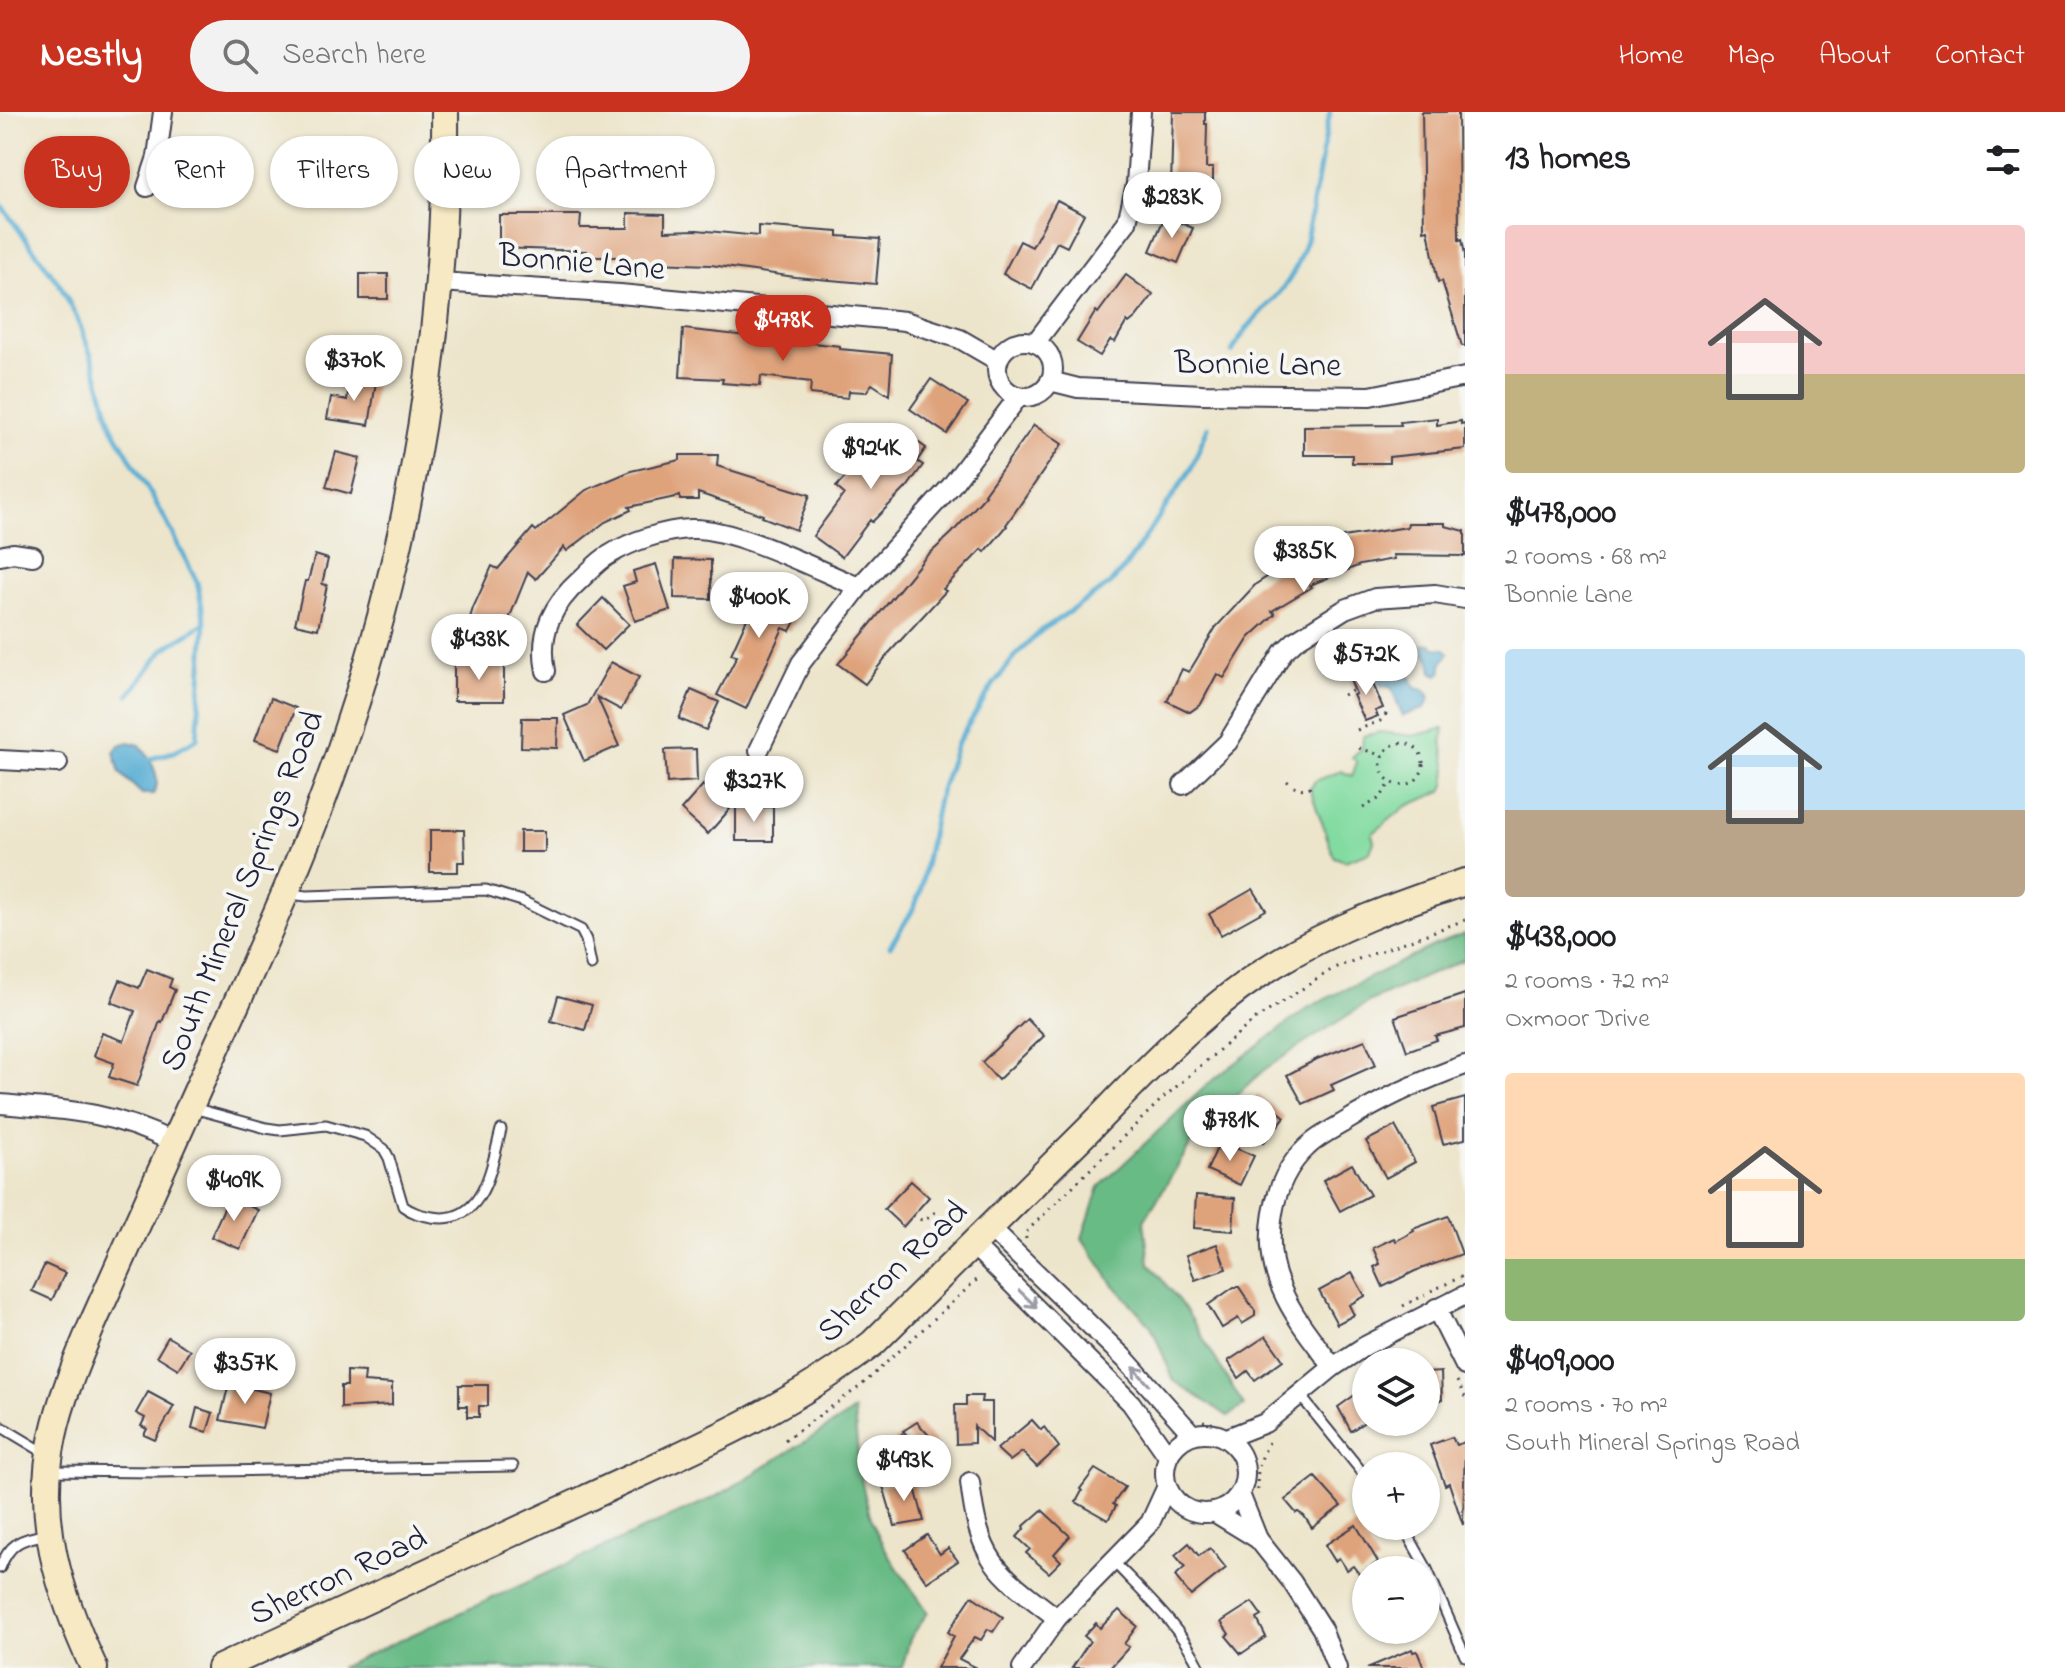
<!DOCTYPE html>
<meta charset="utf-8">
<style>
body{margin:0;font-family:"Indie Flower",sans-serif;background:#f2f2f2;color:#202124;height:100vh;display:flex;flex-direction:column;font-size:30px;white-space:nowrap}
*{box-sizing:border-box;margin:0}
p{font-size:26px;color:#757577}
.icon{flex:none;width:44px;height:44px;fill:none;stroke:currentColor;stroke-width:2;stroke-linecap:round;stroke-linejoin:round}
.map{position:relative;flex:1;overflow:hidden}
.panel{display:flex;flex-direction:column;background:#fff;width:600px}
.panel>*{flex:none}
.banner{position:absolute;left:24px;top:24px;width:760px;height:72px;display:flex;gap:16px}
.fabs{position:absolute;left:1352px;top:1236px;display:grid;gap:16px}
.fabs a{display:grid;place-items:center;width:88px;height:88px;border-radius:50%;background:#fff;box-shadow:0 2px 6px #0004;font-size:40px}
.price{position:absolute;translate:-50% -68px;padding:0 18px;border-radius:28px;background:#fff;color:#222;font-size:26px;line-height:52px;filter:drop-shadow(0 2px 4px #0008)}
.price::after{content:'';position:absolute;left:50%;top:48px;width:24px;height:18px;margin-left:-12px;background:inherit;clip-path:polygon(0 0,100% 0,50% 100%)}
.price.selected{background:#c8321e;color:#fff}
ul{padding:0;list-style:none}
li{display:grid;align-content:center;gap:16px;height:424px;padding:0 40px}
li span{display:grid;place-items:center;height:248px;border-radius:8px;color:#555}
li>.icon{margin-inline-start:auto}
span .icon{width:144px;height:144px;fill:#fffc;stroke-width:1}
li b{font-size:34px}
h2{display:flex;justify-content:space-between;align-items:center;height:96px;padding:0 40px;font-size:34px}
.chip{padding:0 28px;border-radius:36px;background:#fff;box-shadow:0 2px 6px #0004;font-size:28px;line-height:72px}
.chip.selected{background:#c8321e;color:#fff}
header{display:flex;align-items:center;gap:48px;box-sizing:border-box;height:112px;padding:0 40px;background:#c8321e;color:#fff}
header strong{font-size:38px}
nav{display:flex;gap:44px;margin-inline-start:auto;font-size:28px}
.search{width:560px;height:72px;background:#f2f2f2;display:flex;align-items:center;gap:20px;box-sizing:border-box;padding:0 28px;border-radius:44px;color:#757577;font-size:30px}
main{display:flex;flex:1;min-height:0}
.map>svg:first-child{display:block}
</style>
<header>
<strong>Nestly</strong>
<div class="search"><svg class="icon" aria-label="search" viewBox="0 0 24 24"><circle cx="10" cy="10" r="6"/><path d="M15 15l6 6"/></svg>Search here</div>
<nav><a>Home</a><a>Map</a><a>About</a><a>Contact</a></nav>
</header>
<main>
<div class="map">
<svg width="1465" height="1556" viewBox="0 0 1465 1556">
<rect width="100%" height="100%" fill="#f6f6f2"/>
<filter id="ink" filterUnits="userSpaceOnUse"><feTurbulence type="fractalNoise" baseFrequency=".0125" numOctaves="2"/><feDisplacementMap in="SourceGraphic" scale="16" xChannelSelector="R" yChannelSelector="G"/><feConvolveMatrix kernelMatrix="1 2 1 2 8 2 1 2 1" color-interpolation-filters="sRGB"/></filter>
<filter id="wash" filterUnits="userSpaceOnUse"><feTurbulence type="fractalNoise" baseFrequency=".006" numOctaves="4" result="noise"/><feDisplacementMap in="SourceGraphic" scale="32" xChannelSelector="R" yChannelSelector="G"/><feGaussianBlur stdDeviation="1.8" result="paint"/><feColorMatrix in="noise" values="0 0 0 0 0 0 0 0 0 0 0 0 0 0 0 0 0 1.4 0 .05"/><feComposite in="paint" operator="in"/></filter>
<g filter="url(#wash)">
<rect width="100%" height="100%" fill="#ede5cb"/>
<polygon fill="#82dba0" stroke="#527e6e" stroke-width="2" points="1441,617 1444,617 1442,631 1447,657 1445,673 1442,679 1405,695 1372,722 1374,730 1370,740 1345,749 1334,745 1310,677 1315,669 1341,659 1352,664 1357,650 1352,645 1362,636 1363,624 1380,620 1413,624"/>
<g fill="#69bb86" stroke="#466e60" stroke-width="2">
<polygon points="1465,822 1465,847 1370,889 1265,957 1202,1014 1144,1109 1149,1151 1186,1198 1244,1294 1228,1304 1174,1269 1151,1214 1113,1172 1082,1126 1099,1075 1209,971 1309,895 1435,833"/>
<path d="M854 1299C858 1343 860 1387 880 1427 893 1453 912 1476 928 1500L910 1527 902 1556H339L721 1382Z"/>
</g>
<g fill="#56add3" stroke="#3c6887" stroke-width="2">
<polygon points="1430,531 1435,536 1445,537 1449,541 1442,551 1442,559 1438,563 1432,560 1430,548 1423,539 1423,533"/>
<polygon points="1403,547 1415,576 1425,578 1430,585 1425,596 1403,604 1391,575 1382,574 1377,565 1379,557"/>
<path d="M129 630 140 633C150 646 164 667 153 682H142L120 661 114 640 119 633Z"/>
</g>
<g fill="none" stroke-linecap="round" stroke-linejoin="round">
<g stroke="#56add3" stroke-width="5">
<polyline points="0,92 60,173 77,206 94,251 112,315 164,405 197,470 205,510 197,627 173,640 147,648"/>
<path d="M1232 240C1245 213 1266 198 1284 175 1294 162 1301 145 1306 129L1330 0"/>
<polyline points="129,583 163,538 204,511"/>
<polyline points="890,834 913,798 920,780 938,687 957,631 993,573 1017,542 1042,518 1109,473 1126,454 1191,357 1208,315"/>
</g>
</g>
<g id="blocks">
<g fill="#dfa37c">
<polygon points="1173,0 1205,0 1205,12 1207,12 1206,56 1213,56 1213,69 1204,68 1204,76 1171,75"/>
<polygon points="1422,0 1458,0 1459,128 1462,127 1465,143 1465,234 1462,234 1442,169 1438,170 1428,118 1424,119"/>
<polygon points="1057,88 1084,102 1067,135 1057,130 1032,177 1003,162 1020,129 1032,135"/>
<polygon points="628,101 665,102 665,119 697,118 758,124 758,114 838,120 838,124 880,127 876,172 795,165 711,153 627,150 627,145 586,145 586,139 499,136 499,103 581,103 580,116 628,116"/>
<polygon points="1165,104 1193,116 1178,151 1150,139"/>
<rect x="360" y="162" width="28" height="25"/>
<polygon points="1126,163 1153,183 1136,205 1129,211 1127,209 1115,230 1110,228 1100,244 1077,230 1096,199 1098,201"/>
<polygon points="683,217 840,234 840,237 892,242 889,283 872,272 866,280 849,279 848,286 810,282 811,270 761,264 760,274 722,271 723,267 680,265"/>
<polygon points="350,266 376,270 369,313 327,307 331,285 347,288"/>
<polygon points="931,267 968,291 947,322 910,297"/>
<polygon points="1437,306 1437,313 1461,309 1461,312 1465,311 1465,337 1389,345 1389,351 1352,351 1352,343 1304,343 1304,314 1401,313 1400,310"/>
<polygon points="1034,313 1062,332 1006,413 1007,414 985,440 982,437 943,477 946,479 889,541 865,572 838,552 924,447 952,421 986,383 984,382"/>
<polygon points="898,316 926,336 917,349 923,353 908,374 872,410 870,408 842,445 813,424 844,382 836,375 863,347 868,353"/>
<polygon points="336,340 360,346 351,382 326,375"/>
<polygon points="680,343 718,343 717,354 810,383 796,418 762,405 763,403 698,381 698,388 680,388 680,384 629,395 631,398 605,410 567,439 564,435 536,467 528,460 509,507 516,509 506,545 462,532 473,496 492,454 498,457 533,416 536,419 586,378 631,359 680,348"/>
<polygon points="1408,411 1445,411 1445,414 1465,419 1465,444 1393,443 1394,447 1360,453 1310,473 1312,475 1272,499 1275,502 1249,526 1224,566 1217,562 1201,592 1190,600 1167,589 1182,557 1189,560 1216,515 1256,472 1306,440 1304,433 1315,429 1318,436 1343,425 1407,415"/>
<polygon points="315,443 328,447 322,472 327,473 318,517 295,512 305,469 308,469"/>
<polygon points="675,447 711,448 711,487 674,486"/>
<polygon points="656,452 670,498 635,509 623,474 636,470 633,459"/>
<polygon points="767,463 777,469 776,472 778,470 800,482 792,496 800,500 790,519 783,516 746,597 717,583 737,544 731,542 751,498 749,497"/>
<polygon points="603,486 629,512 603,538 577,513"/>
<polygon points="611,550 639,565 621,598 597,585 619,634 584,649 564,603 587,593"/>
<rect x="454" y="552" width="50" height="37"/>
<polygon points="1364,563 1366,569 1371,567 1383,596 1375,599 1378,604 1365,609 1353,583 1356,582 1350,568"/>
<polygon points="691,578 719,590 706,618 679,607"/>
<polygon points="271,586 296,596 280,637 255,628"/>
<polygon points="522,606 558,606 557,636 521,635"/>
<polygon points="696,637 697,669 667,671 665,638"/>
<polygon points="703,673 730,697 708,722 681,698"/>
<rect x="736" y="695" width="37" height="34"/>
<polygon points="430,718 464,718 465,750 458,750 458,760 430,760"/>
<rect x="520" y="719" width="25" height="21"/>
<polygon points="1253,777 1266,798 1221,823 1209,802"/>
<polygon points="147,857 172,867 169,875 175,878 162,910 160,909 137,974 109,965 114,951 94,944 102,921 124,929 135,899 111,890 120,868 139,876"/>
<polygon points="1465,882 1465,916 1435,924 1437,928 1407,939 1395,905"/>
<polygon points="558,884 592,893 585,918 551,909"/>
<polygon points="1027,907 1044,924 998,968 982,950"/>
<polygon points="1365,928 1376,953 1331,973 1334,978 1303,992 1287,963 1317,947"/>
<polygon points="1258,983 1285,1005 1263,1031 1237,1008"/>
<polygon points="1465,986 1465,1027 1443,1032 1433,995"/>
<polygon points="1395,1014 1415,1050 1386,1066 1366,1029"/>
<polygon points="1220,1029 1254,1044 1240,1073 1207,1058"/>
<polygon points="1352,1052 1370,1083 1340,1099 1323,1068"/>
<polygon points="911,1069 929,1085 903,1115 884,1097"/>
<polygon points="1196,1083 1235,1086 1233,1119 1194,1116"/>
<polygon points="229,1085 258,1098 240,1137 211,1125"/>
<polygon points="1448,1104 1462,1142 1415,1159 1383,1175 1374,1155 1380,1152 1373,1136 1394,1126 1396,1129 1414,1119 1413,1117"/>
<polygon points="1217,1132 1226,1157 1195,1168 1186,1143"/>
<polygon points="45,1152 65,1161 52,1188 32,1179"/>
<polygon points="1352,1161 1365,1184 1349,1193 1354,1203 1337,1212 1319,1179"/>
<polygon points="1234,1175 1239,1175 1255,1199 1255,1204 1242,1212 1238,1206 1222,1216 1208,1193"/>
<polygon points="1266,1224 1283,1248 1255,1268 1248,1259 1239,1266 1228,1249"/>
<polygon points="168,1225 190,1238 178,1257 157,1244"/>
<polygon points="347,1259 365,1260 364,1270 392,1272 392,1293 341,1296 341,1274 347,1274"/>
<polygon points="1441,1260 1442,1288 1426,1289 1426,1261"/>
<polygon points="229,1271 270,1281 262,1316 220,1308"/>
<polygon points="459,1273 488,1273 488,1294 479,1294 479,1305 467,1305 467,1294 459,1294"/>
<polygon points="1366,1275 1366,1309 1351,1319 1338,1295"/>
<polygon points="148,1280 174,1294 155,1328 144,1323 147,1317 141,1314 145,1306 136,1301"/>
<polygon points="966,1284 982,1284 981,1290 992,1290 992,1331 974,1314 974,1331 956,1332 955,1293 966,1293"/>
<polygon points="197,1296 213,1301 207,1320 192,1316"/>
<polygon points="1032,1308 1041,1318 1044,1315 1059,1335 1037,1355 1022,1340 1010,1349 997,1337"/>
<polygon points="917,1310 941,1337 929,1349 903,1319"/>
<polygon points="902,1322 910,1359 888,1335"/>
<polygon points="1452,1325 1456,1333 1465,1330 1463,1413 1449,1371 1445,1373 1430,1333"/>
<polygon points="1095,1357 1125,1375 1113,1392 1116,1394 1108,1408 1076,1390 1082,1379 1080,1377"/>
<polygon points="1315,1365 1341,1394 1312,1416 1304,1404 1298,1400 1296,1401 1285,1388"/>
<polygon points="913,1368 924,1409 895,1414 883,1374"/>
<polygon points="1042,1398 1070,1424 1054,1442 1061,1449 1049,1461 1026,1441 1030,1437 1017,1425 1025,1416 1024,1414"/>
<polygon points="1356,1413 1378,1450 1360,1463 1353,1454 1347,1458 1339,1446 1335,1449 1325,1433"/>
<polygon points="927,1423 940,1442 948,1436 958,1449 927,1470 905,1438"/>
<polygon points="1189,1431 1199,1444 1210,1436 1226,1456 1191,1484 1175,1464 1185,1455 1175,1443"/>
<polygon points="972,1484 1003,1505 993,1520 988,1517 981,1528 975,1525 959,1547 977,1556 937,1556 954,1524 948,1520"/>
<polygon points="1252,1490 1262,1504 1257,1507 1266,1525 1241,1542 1226,1524 1229,1522 1221,1510"/>
<polygon points="1119,1498 1137,1514 1124,1532 1129,1535 1110,1556 1072,1556 1090,1529 1084,1524 1096,1511 1100,1516"/>
<polygon points="1412,1537 1413,1540 1417,1539 1424,1556 1367,1556"/>
</g>
</g>
</g>
<g filter="url(#ink)">
<use href="#blocks" fill-opacity="0" stroke="#403f51" stroke-width="2"/>
<g fill="none" stroke-linecap="round" stroke-linejoin="round">
<g stroke="#403f51" stroke-width="13">
<g id="lane">
<polyline points="288,782 307,784 486,778 522,789 581,818 586,828 591,853"/>
<path d="M193 996 266 1016 280 1018 326 1013 365 1024 384 1037 389 1046 403 1094C412 1101 421 1103 432 1105 484 1114 491 1056 501 1018"/>
<polyline points="1299,1282 1366,1365"/>
<polyline points="0,1314 45,1341"/>
<polyline points="48,1359 158,1360 513,1354"/>
<polyline points="1403,1414 1427,1457 1465,1544"/>
<path d="M1112 1448C1144 1482 1180 1514 1200 1556"/>
<path d="M0 1456C9 1432 21 1426 46 1423"/>
</g>
</g>
<g stroke="#403f51" stroke-width="22">
<g id="street">
<polyline points="147,75 157,45 163,0"/>
<polyline points="440,170 620,182 905,209 960,227 998,249"/>
<circle cx="1025" cy="257" r="28"/>
<polyline points="1035,231 1127,110 1136,72 1141,0"/>
<polyline points="1050,269 1078,276 1202,282 1370,284 1465,265"/>
<polyline points="0,444 13,441 33,444"/>
<path d="M546 559C538 520 553 492 581 467 590 459 599 448 609 443 631 429 665 418 691 417 734 415 817 458 859 475"/>
<polyline points="759,638 801,551 859,475 951,374 1019,284"/>
<polyline points="0,648 58,651"/>
<polyline points="1183,673 1228,630 1283,540 1296,528 1345,497 1375,486 1435,482 1465,487"/>
<path d="M0 992C69 998 110 999 173 1030"/>
<polyline points="990,1116 1125,1247 1192,1322"/>
<polyline points="973,1133 1131,1291 1168,1344"/>
<polyline points="1436,1196 1465,1254"/>
<path d="M1333 1255C1315 1231 1294 1206 1282 1178 1261 1133 1270 1069 1307 1035 1317 1025 1331 1018 1343 1011 1382 987 1422 968 1465 953"/>
<circle cx="1205" cy="1361" r="40"/>
<polyline points="1227,1326 1265,1311 1333,1255 1365,1234 1465,1183"/>
<path d="M970 1370C979 1449 995 1459 1057 1506"/>
<polyline points="1240,1382 1258,1427 1292,1470 1322,1517 1337,1556"/>
<polyline points="1214,1400 1258,1427"/>
<polyline points="1022,1556 1057,1506 1150,1411 1167,1374"/>
</g>
</g>
<g stroke="#403f51" stroke-width="30">
<g id="secondary">
<path d="M94 1556C59 1481 35 1407 53 1324 61 1286 77 1249 92 1213 134 1120 175 1026 218 932 265 829 312 726 347 618 413 420 447 209 445 0"/>
<path d="M220 1556C342 1500 463 1443 585 1387 684 1341 786 1299 873 1231 944 1161 1014 1091 1085 1021 1144 961 1203 896 1275 852 1335 815 1399 792 1465 770"/>
</g>
</g>
<g stroke="#403f51" stroke-width="3" stroke-dasharray="2 6" stroke-linecap="butt">
<polyline points="1343,583 1354,578"/>
<polyline points="1357,618 1380,609 1386,602 1385,599"/>
<circle cx="1402" cy="652" r="21"/>
<polyline points="1359,636 1383,644"/>
<path d="M1287 669C1296 677 1304 679 1312 674"/>
<polyline points="1363,696 1380,686 1391,670"/>
<path d="M913 1103C922 1112 929 1107 936 1099"/>
<polyline points="1026,1127 1025,1121 1163,986 1253,909 1334,856 1465,808"/>
<polyline points="1431,1179 1465,1163"/>
<polyline points="1403,1194 1425,1183"/>
<polyline points="1457,1269 1465,1285"/>
<polyline points="1203,1309 1219,1313"/>
<polyline points="785,1328 862,1273 981,1164"/>
<path d="M1258 1378C1255 1358 1262 1342 1272 1325"/>
</g>
<use href="#lane" stroke="#fff" stroke-width="9"/>
<use href="#street" stroke="#fff" stroke-width="18"/>
<use href="#secondary" stroke="#f6e9c3" stroke-width="26"/>
</g>
<defs><path id="oneway-shaft" d="M-6 0H5M1.5-3L5.5 0L1.5 3" fill="none" stroke-width="1.6" stroke-linecap="round" stroke-linejoin="round" transform="scale(2)"/></defs>
<g stroke="#9c9ca7">
<use href="#oneway-shaft" transform="translate(1028 1187) rotate(44)"/>
<use href="#oneway-shaft" transform="translate(1141 1264) rotate(-132)"/>
</g>
</g>
<g text-anchor="middle" stroke-width="8" stroke-linejoin="round" paint-order="stroke">
<g font-size="34" fill="#22223b" stroke="#f6f6f2">
<text transform="translate(582 148) rotate(5)" y="12">Bonnie Lane</text>
<text transform="translate(1258 250) rotate(1)" y="12">Bonnie Lane</text>
<text transform="translate(240 778) rotate(-68)" y="12">South Mineral Springs Road</text>
<text transform="translate(891 1158) rotate(-43)" y="12">Sherron Road</text>
<text transform="translate(337 1462) rotate(-25)" y="12">Sherron Road</text>
</g>
</g>
</svg>
<div class="fabs">
<a><svg class="icon" aria-label="layers" viewBox="0 0 24 24"><path d="M12 4l9 5-9 5-9-5zM3 14l9 5 9-5"/></svg></a>
<a>+</a>
<a>−</a>
</div>
<b class="price" style="left:1172px;top:128px">$283K</b>
<b class="price selected" style="left:783px;top:251px">$478K</b>
<b class="price" style="left:354px;top:291px">$370K</b>
<b class="price" style="left:871px;top:379px">$924K</b>
<b class="price" style="left:1304px;top:482px">$385K</b>
<b class="price" style="left:759px;top:528px">$400K</b>
<b class="price" style="left:479px;top:570px">$438K</b>
<b class="price" style="left:1366px;top:585px">$572K</b>
<b class="price" style="left:754px;top:712px">$327K</b>
<b class="price" style="left:1230px;top:1051px">$781K</b>
<b class="price" style="left:234px;top:1111px">$409K</b>
<b class="price" style="left:245px;top:1294px">$357K</b>
<b class="price" style="left:904px;top:1391px">$493K</b>
<div class="banner">
<a class="chip selected">Buy</a>
<a class="chip">Rent</a>
<a class="chip">Filters</a>
<a class="chip">New</a>
<a class="chip">Apartment</a>
</div>
</div>
<section class="panel">
<h2>13 homes<svg class="icon" aria-label="filters" viewBox="0 0 24 24"><path d="M4 7h16M4 17h16"/><circle cx="9" cy="7" r="2"/><circle cx="15" cy="17" r="2"/></svg></h2>
<ul>
<li><span style="background:linear-gradient(#f6c9c9 60%,#c2b280 0)"><svg class="icon" aria-label="home" viewBox="0 0 24 24"><path d="M3 11l9-7 9 7M6 9v11h12V9"/></svg></span><div><b>$478,000</b><p>2 rooms · 68 m²</p><p>Bonnie Lane</p></div></li>
<li><span style="background:linear-gradient(#bfe0f5 65%,#b9a48a 0)"><svg class="icon" aria-label="home" viewBox="0 0 24 24"><path d="M3 11l9-7 9 7M6 9v11h12V9"/></svg></span><div><b>$438,000</b><p>2 rooms · 72 m²</p><p>Oxmoor Drive</p></div></li>
<li><span style="background:linear-gradient(#ffd9b3 75%,#8fb573 0)"><svg class="icon" aria-label="home" viewBox="0 0 24 24"><path d="M3 11l9-7 9 7M6 9v11h12V9"/></svg></span><div><b>$409,000</b><p>2 rooms · 70 m²</p><p>South Mineral Springs Road</p></div></li>
</ul>
</section>
</main>
